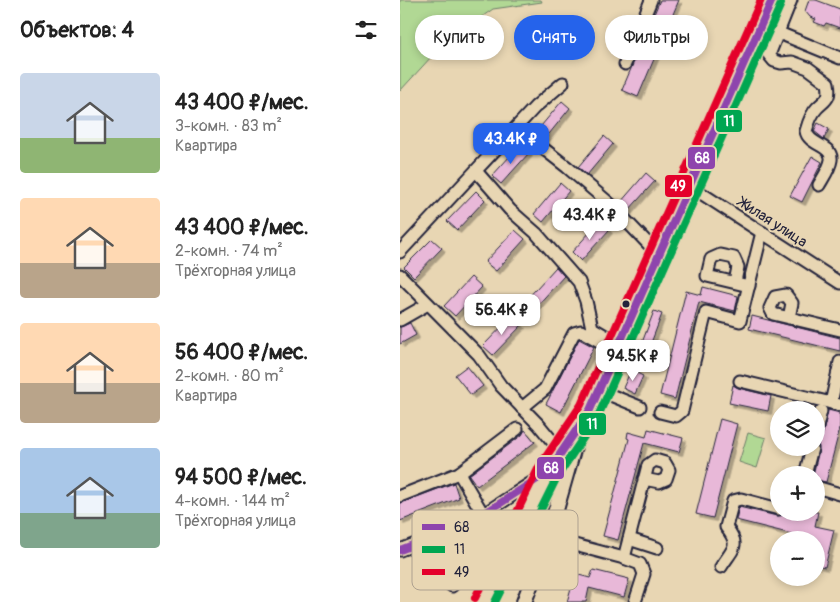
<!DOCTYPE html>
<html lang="ru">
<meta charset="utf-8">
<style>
body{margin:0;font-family:Pangolin,sans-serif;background:#f6f6f6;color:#222;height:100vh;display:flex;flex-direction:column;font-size:19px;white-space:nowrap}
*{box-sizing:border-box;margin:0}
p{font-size:16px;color:#767676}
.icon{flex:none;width:28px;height:28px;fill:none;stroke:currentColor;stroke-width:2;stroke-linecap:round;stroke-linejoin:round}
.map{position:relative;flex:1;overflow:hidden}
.panel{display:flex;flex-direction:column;background:#fff;width:400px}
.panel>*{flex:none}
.hud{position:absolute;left:15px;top:15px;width:350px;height:45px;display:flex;gap:10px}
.tools{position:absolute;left:370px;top:401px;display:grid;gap:10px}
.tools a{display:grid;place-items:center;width:55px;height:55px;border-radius:50%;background:#fff;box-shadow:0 2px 8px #0003;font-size:25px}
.price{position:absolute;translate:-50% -42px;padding:0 11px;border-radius:10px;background:#fff;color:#222;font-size:16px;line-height:32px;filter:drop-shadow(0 1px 2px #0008)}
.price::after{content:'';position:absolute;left:50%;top:30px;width:15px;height:11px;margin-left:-8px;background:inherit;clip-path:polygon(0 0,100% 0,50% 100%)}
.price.active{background:#2563eb;color:#fff}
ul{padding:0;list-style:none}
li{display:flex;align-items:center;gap:15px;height:125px;padding:0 20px}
li span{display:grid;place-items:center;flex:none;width:140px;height:100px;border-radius:5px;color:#555}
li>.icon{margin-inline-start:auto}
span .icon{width:60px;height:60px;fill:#fffc;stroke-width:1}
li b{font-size:21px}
h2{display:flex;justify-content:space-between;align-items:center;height:60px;padding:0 20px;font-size:21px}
.chip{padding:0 18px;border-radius:22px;background:#fff;box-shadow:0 2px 8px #0003;font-size:18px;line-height:45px}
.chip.active{background:#2563eb;color:#fff}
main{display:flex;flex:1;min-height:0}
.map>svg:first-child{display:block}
</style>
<main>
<section class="panel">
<h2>Объектов: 4<svg class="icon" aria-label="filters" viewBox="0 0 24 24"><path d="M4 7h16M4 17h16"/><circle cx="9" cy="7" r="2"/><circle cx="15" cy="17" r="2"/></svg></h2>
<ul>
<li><span style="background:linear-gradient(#c9d6e8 65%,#8fb573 0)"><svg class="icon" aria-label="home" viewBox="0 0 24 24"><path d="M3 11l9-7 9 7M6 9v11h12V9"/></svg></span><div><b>43 400 ₽/мес.</b><p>3-комн. · 83 m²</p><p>Квартира</p></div></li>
<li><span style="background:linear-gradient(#ffd9b3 65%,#b9a48a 0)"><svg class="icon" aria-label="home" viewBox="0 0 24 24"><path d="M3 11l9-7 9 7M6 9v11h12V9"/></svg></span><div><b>43 400 ₽/мес.</b><p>2-комн. · 74 m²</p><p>Трёхгорная улица</p></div></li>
<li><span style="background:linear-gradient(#ffd9b3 60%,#b9a48a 0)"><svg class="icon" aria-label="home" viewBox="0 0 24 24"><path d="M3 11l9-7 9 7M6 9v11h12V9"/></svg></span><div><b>56 400 ₽/мес.</b><p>2-комн. · 80 m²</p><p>Квартира</p></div></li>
<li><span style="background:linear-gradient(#a9c7e8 65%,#7fa58c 0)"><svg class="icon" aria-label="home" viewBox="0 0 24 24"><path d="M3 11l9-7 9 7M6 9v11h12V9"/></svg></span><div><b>94 500 ₽/мес.</b><p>4-комн. · 144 m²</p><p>Трёхгорная улица</p></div></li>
</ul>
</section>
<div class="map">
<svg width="440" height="602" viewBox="0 0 440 602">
<defs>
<filter id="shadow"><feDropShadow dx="3.5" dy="3.5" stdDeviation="0" flood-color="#0004"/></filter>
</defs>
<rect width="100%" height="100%" fill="#e8d6b3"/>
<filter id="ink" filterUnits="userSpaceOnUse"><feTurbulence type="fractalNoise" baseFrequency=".02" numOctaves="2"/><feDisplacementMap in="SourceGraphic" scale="10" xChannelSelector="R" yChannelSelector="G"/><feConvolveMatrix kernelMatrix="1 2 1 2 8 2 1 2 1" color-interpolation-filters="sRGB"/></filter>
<g filter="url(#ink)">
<g fill="#b1d894" stroke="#6a7d68">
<polygon points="0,0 141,0 142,2 93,9 43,44 0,91"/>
<polygon points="348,433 366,438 357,468 339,462"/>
</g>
<g fill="#e8b8d8" stroke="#22223b" filter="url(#shadow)">
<polygon points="260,0 279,0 238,97 222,90"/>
<polygon points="409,0 416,0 440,9 440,28 426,23 424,26 414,22 416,19 410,17 405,11"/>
<polygon points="162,101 170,108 145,139 136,132"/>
<polygon points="418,123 429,129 424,139 414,131"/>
<polygon points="204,136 213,144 187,175 178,167"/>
<polygon points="120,145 129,153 101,184 92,176"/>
<polygon points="412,156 422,162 402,202 390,196"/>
<polygon points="246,173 255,181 228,211 220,203"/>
<polygon points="160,183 169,191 143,222 134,214"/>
<polygon points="76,191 85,200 57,230 47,221"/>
<polygon points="200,221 209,230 181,261 172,252"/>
<polygon points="115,230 125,239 96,271 85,262"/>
<polygon points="32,239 42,248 14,277 4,267"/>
<polygon points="156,267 164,276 135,308 126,300"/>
<polygon points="71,277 82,287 55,316 44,306"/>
<polygon points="303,287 338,296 335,311 299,302 275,399 260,395 286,291 301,295"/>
<polygon points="254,311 262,314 248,351 240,348"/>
<polygon points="112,316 122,325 93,355 83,346"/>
<polygon points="352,316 440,338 440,351 349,329"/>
<polygon points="10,323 16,335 0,344 0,327"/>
<polygon points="179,339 194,347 161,412 146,404"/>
<polygon points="67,366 83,386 71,395 55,375"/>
<polygon points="231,370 243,376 235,394 223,388"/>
<polygon points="333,385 338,388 371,396 368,411 329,403"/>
<polygon points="428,410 440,413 440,428 426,482 416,480 416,475 413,475 419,450 418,443 419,438 423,433"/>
<polygon points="320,419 337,424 313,518 296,514"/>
<polygon points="248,429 283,438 279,452 244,443 218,540 203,536 229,439 227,438 228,432 246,437"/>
<polygon points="125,430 135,442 77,486 69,475 122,435"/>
<polygon points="54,483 59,498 0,521 0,503"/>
<polygon points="339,507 377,516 383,515 398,519 400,512 418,512 415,526 434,530 425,567 416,565 416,540 336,520"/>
<polygon points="193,570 229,579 224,597 189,588 186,602 167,602 175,574 190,578"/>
</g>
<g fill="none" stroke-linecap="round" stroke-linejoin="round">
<g stroke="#22223b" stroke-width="15">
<g id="minor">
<path d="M391 0 369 55 374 61 381 63 392 62 408 68 428 83C431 99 426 99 417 108 412 113 408 124 406 131 408 145 433 145 431 160 430 168 423 178 419 185"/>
<polyline points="362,26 440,58"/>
<polyline points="225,64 251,0"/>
<polyline points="117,128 167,167 210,204 259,255"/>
<polyline points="76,171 110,210 136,233 179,282 186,301 192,328 219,344"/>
<polyline points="290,186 440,283"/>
<polyline points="0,252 135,107 163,83"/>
<polyline points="0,275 79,355 101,386 139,425 162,453"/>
<polyline points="335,282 338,267 334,258 320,255 311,259 307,276 349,286"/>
<polyline points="389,318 392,303 386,295 375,297 370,308 373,314 440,330"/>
<polyline points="0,320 28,304"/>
<polyline points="340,381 440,405"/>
<polyline points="198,390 240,407"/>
<polyline points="431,403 440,362"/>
<polyline points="122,408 145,389 174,333 181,331 199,341"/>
<polyline points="260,412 276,416 282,411 306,312 340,321 362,232"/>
<polyline points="416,431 421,411"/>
<polyline points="59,473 83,514"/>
<polyline points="405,475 412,448"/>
<polyline points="416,487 440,494"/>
<polyline points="0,496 59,473 117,429"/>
<path d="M148 538 224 558C232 527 240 496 248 465L255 460 265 463 269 470 266 479 259 482 244 479"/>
<polyline points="229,539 257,548"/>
<polyline points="0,550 70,523 148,472"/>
<polyline points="224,558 240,564 244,574 235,602"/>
<path d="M321 567C333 548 341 546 326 527L333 501 341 499 379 509"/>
<polyline points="52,586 66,555 61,527"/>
</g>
</g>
<g stroke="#22223b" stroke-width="18">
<g id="major">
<polyline points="84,602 148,472 162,453 190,410 372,0"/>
<polyline points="124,602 148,538 175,443"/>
</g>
</g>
<use href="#minor" stroke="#e8d6b3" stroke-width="11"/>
<use href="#major" stroke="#e8d6b3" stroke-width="14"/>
<g stroke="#e8d6b3" stroke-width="11">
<polyline id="bus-1" points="0,550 70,523 148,472 190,410 372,0"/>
</g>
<g stroke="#e8d6b3" stroke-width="11">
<polyline id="bus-2" points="95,602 157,477 199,414 381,4"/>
</g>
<g stroke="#e8d6b3" stroke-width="11">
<polyline id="bus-3" points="75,598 139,467 181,405 361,0"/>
</g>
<use href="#bus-1" stroke="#8e44ad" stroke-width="8"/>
<use href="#bus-2" stroke="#00a651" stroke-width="8"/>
<use href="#bus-3" stroke="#e4002b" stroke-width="8"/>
</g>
</g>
<circle fill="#22223b" stroke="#e8d6b3" stroke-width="2" cx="226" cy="304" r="4.5"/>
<g text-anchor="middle" stroke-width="4" stroke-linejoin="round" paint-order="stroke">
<g font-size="15" fill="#22223b" stroke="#e8d6b3">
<text transform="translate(373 222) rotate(33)" y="5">Жилая улица</text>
</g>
</g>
<rect x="12" y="510" width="166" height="80" rx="8" fill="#e8d6b3" stroke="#ada08f" stroke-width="1"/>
<rect x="22" y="524" width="23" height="6" fill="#8e44ad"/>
<rect x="22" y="546" width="23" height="7" fill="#00a651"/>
<rect x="22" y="569" width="23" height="6" fill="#e4002b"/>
<g font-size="14" fill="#22223b">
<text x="54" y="532">68</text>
<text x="54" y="554">11</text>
<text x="54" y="577">49</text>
</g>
<g stroke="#e8d6b3" stroke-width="2">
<rect x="315" y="109" width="28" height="24" rx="5" fill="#00a651"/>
<rect x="287" y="146" width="29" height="24" rx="5" fill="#8e44ad"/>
<rect x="264" y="174" width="29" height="24" rx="5" fill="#e4002b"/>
<rect x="178" y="412" width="29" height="24" rx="5" fill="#00a651"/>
<rect x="136" y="456" width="29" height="24" rx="5" fill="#8e44ad"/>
</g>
<g font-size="14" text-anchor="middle" font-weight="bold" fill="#fff">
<text x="329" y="126">11</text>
<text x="302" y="163">68</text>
<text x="278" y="191">49</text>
<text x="192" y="429">11</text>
<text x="151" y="473">68</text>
</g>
</svg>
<div class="tools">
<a><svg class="icon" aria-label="layers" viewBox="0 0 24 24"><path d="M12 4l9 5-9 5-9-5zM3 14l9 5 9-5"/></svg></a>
<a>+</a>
<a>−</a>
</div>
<b class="price active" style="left:111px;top:165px">43.4K ₽</b>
<b class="price" style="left:190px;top:241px">43.4K ₽</b>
<b class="price" style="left:102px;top:336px">56.4K ₽</b>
<b class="price" style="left:233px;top:382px">94.5K ₽</b>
<div class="hud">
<a class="chip">Купить</a>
<a class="chip active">Снять</a>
<a class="chip">Фильтры</a>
</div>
</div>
</main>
